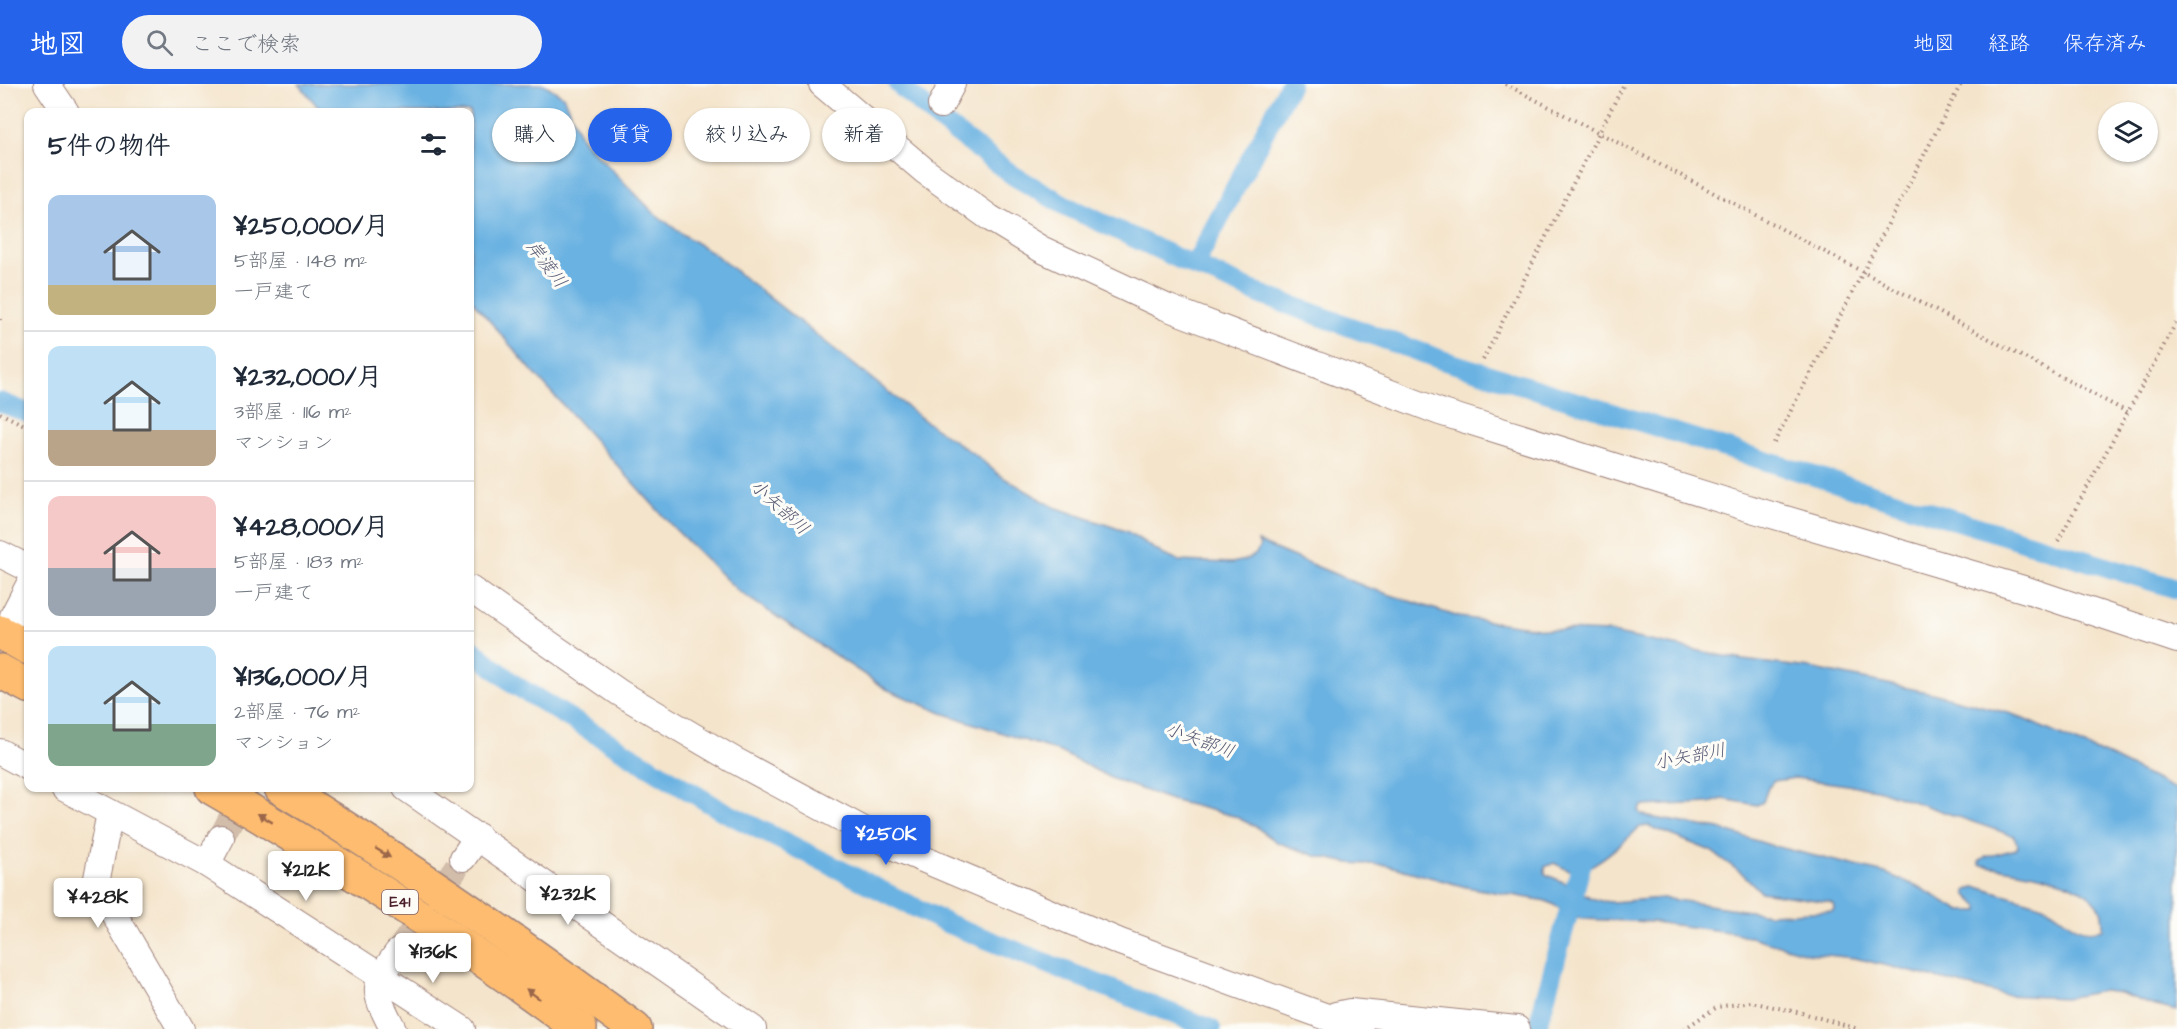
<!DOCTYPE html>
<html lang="ja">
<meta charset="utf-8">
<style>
body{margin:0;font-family:"Architects Daughter","Klee One",sans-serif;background:#f2f2f3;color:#1f2937;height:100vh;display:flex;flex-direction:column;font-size:22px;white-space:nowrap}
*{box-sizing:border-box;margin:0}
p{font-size:20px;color:#747a83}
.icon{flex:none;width:33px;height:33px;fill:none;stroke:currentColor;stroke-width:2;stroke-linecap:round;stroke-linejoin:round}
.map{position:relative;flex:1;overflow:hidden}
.panel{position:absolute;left:24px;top:24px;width:450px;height:684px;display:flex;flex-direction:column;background:#fff;border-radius:12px;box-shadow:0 2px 4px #0004}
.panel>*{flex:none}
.top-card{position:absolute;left:492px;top:24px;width:570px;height:54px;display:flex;gap:12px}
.tools{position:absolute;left:2098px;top:18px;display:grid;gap:12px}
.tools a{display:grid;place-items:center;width:60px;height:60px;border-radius:50%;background:#fff;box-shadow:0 2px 4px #0004;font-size:30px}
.price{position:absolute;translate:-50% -51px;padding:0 14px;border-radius:6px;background:#fff;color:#222;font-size:20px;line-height:39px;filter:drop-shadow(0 2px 3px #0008)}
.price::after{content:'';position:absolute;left:50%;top:36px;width:18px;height:14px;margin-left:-9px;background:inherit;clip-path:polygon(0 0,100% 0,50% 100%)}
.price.selected{background:#2563eb;color:#fff}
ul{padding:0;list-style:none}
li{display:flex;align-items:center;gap:18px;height:150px;padding:0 24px}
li+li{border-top:2px solid #e0e1e3}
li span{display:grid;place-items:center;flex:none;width:168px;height:120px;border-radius:12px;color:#555}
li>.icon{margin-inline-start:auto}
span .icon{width:72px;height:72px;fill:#fffc;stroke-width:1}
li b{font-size:26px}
h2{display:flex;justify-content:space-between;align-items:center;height:72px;padding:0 24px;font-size:26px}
.tag{padding:0 21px;border-radius:27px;background:#fff;box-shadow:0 2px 4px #0004;font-size:21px;line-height:54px}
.tag.selected{background:#2563eb;color:#fff}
header{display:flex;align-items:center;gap:36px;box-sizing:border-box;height:84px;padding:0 30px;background:#2563eb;color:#fff}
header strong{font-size:28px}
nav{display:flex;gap:33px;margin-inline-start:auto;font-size:21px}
.search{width:420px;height:54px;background:#f2f2f3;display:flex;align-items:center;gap:15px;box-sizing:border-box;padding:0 21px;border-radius:33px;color:#747a83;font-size:22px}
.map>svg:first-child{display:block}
</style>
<header>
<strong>地図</strong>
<div class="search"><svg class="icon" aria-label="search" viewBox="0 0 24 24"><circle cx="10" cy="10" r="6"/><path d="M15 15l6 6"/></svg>ここで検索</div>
<nav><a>地図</a><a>経路</a><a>保存済み</a></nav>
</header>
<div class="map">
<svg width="2177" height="945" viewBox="0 0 2177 945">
<rect width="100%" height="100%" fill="#fdfcf7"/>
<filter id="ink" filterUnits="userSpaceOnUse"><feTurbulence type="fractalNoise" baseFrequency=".0167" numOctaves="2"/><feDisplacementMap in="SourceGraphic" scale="12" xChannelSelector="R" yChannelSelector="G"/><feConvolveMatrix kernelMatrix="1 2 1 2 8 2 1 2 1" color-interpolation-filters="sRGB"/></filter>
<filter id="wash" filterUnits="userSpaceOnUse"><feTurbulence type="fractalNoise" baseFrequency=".008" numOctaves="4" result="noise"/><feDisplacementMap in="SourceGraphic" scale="24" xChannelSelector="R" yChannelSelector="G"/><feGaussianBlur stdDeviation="1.35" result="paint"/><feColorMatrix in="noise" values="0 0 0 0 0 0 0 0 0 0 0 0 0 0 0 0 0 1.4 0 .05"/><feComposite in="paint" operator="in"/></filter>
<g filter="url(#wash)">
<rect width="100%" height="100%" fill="#f4e4cb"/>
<path fill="#6bb2e2" stroke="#5a6886" stroke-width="1.5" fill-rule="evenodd" d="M299 0H544L563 12 582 55 653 128 682 150 712 168 925 337 977 372 999 391 1054 423 1128 448 1164 471 1179 477 1232 479 1245 476 1255 471 1260 463 1258 458 1366 503 1459 533 1544 545 1607 548 1743 576 1810 584 1932 609 2012 630 2110 673 2177 706V927L2152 921 2120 909 2103 907 2065 914 2005 911 1855 874 1807 869 1736 849 1653 838 1581 835 1546 817 1466 803 1386 781 1349 779 1316 772 1277 758 1256 743 1234 732 1171 716 1113 695 1060 668 942 629 886 605 738 507 672 442 533 288 470 214V28H322ZM1795 694 1877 705 2014 752 2018 762 2016 765 1986 773 1979 778 1980 781C2013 786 2086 793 2101 826 2103 832 2103 839 2103 845 2073 853 2066 831 2043 822 2024 815 2003 811 1984 804L1974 803 1966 807 1967 811 1979 823V827H1961L1919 803 1885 789 1770 761 1719 745 1649 733 1641 730 1639 726 1642 722 1710 719 1723 715 1757 721 1763 718 1768 704 1774 697ZM1649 742 1711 767 1744 791 1761 808 1829 818 1833 820 1834 825 1832 827 1769 830 1663 814 1612 818 1601 817 1591 814 1572 802 1545 790V783L1554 779C1560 782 1566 786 1572 787 1591 790 1626 755 1640 743Z"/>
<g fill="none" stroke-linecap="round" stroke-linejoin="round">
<g stroke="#6bb2e2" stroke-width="20">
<polyline points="898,0 943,39 1014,92 1068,123 1177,174 1262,211 1442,276 2177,505"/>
<polyline points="1194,182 1290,0"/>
<polyline points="0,318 28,329"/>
<polyline points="470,564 515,601 719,725 946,839 1211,945"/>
<polyline points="1537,945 1587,760"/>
</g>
</g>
</g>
<g filter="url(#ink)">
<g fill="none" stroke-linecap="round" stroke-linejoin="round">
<g stroke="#d2bdab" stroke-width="26" stroke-dasharray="26 13" stroke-linecap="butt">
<polyline points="221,754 247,704"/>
<polyline points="398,868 463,774"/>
</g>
<g stroke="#9f827b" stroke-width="28">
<g id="minor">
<polyline points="47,0 66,28"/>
<polyline points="822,0 926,88 990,134 1041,165 1166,223 1440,328 1748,424 2030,507 2177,556"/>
<polyline points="941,21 952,0"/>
<polyline points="0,470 28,484"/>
<polyline points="470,505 620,609 732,675 899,765 1120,858 1360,945"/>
<polyline points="13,532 28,503"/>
<polyline points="0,668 28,683"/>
<polyline points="64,704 207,780 462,945"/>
<polyline points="406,704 753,945"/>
<polyline points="110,729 96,799 181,945"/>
<polyline points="463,774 478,752"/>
<polyline points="207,780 221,754"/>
<polyline points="1336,931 1350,928 1517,945"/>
<path d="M393 945C373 905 371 905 398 868"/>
</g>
</g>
<g stroke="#9f827b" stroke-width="36">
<g id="highway">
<polyline points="0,548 28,564"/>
<polyline points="0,587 28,602"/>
<path d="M212 704C339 777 462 858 580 945"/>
<path d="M281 704C403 778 520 860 635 945"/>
</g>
</g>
<g stroke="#9f827b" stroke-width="4" stroke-dasharray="1.5 4.5" stroke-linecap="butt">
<polyline points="1505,0 1680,91 2129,329"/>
<polyline points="0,235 0,236"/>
<polyline points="1483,276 1624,0"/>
<polyline points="0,329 28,343"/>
<polyline points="1774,359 1961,0"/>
<polyline points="2058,457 2177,237"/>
<polyline points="1684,945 1717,923 1751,918 1806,930 1858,945"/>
</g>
<use href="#minor" stroke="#fff" stroke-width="26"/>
<use href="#highway" stroke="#fdbc70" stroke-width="33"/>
</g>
<defs><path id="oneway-solid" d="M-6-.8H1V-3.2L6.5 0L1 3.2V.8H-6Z" transform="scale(1.5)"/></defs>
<g fill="#9b664a">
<use href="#oneway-solid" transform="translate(265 734) rotate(-149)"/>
<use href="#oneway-solid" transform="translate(383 769) rotate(32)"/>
<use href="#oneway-solid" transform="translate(533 910) rotate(-143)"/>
</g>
</g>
<g text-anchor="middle" stroke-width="6" stroke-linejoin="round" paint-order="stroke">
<rect fill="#fdfcf7" stroke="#806168" stroke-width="1.5" x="382" y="806" width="36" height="24" rx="4.5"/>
<g font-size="15" font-weight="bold" fill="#4a1f2b">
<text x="400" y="823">E41</text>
</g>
<g font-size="18" font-style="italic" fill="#575a74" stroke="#fdfcf7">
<text transform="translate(547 180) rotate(53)" y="6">岸渡川</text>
<text transform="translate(780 423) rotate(42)" y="6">小矢部川</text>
<text transform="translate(1200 656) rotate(20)" y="6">小矢部川</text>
<text transform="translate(1690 672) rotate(-11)" y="6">小矢部川</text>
</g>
</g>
</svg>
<div class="tools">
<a><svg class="icon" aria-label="layers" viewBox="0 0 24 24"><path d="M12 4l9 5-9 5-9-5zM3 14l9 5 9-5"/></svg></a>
</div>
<b class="price selected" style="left:886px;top:782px">¥250K</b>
<b class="price" style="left:306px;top:818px">¥212K</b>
<b class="price" style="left:568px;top:842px">¥232K</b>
<b class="price" style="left:98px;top:845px">¥428K</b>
<b class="price" style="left:433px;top:900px">¥136K</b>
<div class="top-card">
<a class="tag">購入</a>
<a class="tag selected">賃貸</a>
<a class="tag">絞り込み</a>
<a class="tag">新着</a>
</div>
<section class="panel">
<h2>5件の物件<svg class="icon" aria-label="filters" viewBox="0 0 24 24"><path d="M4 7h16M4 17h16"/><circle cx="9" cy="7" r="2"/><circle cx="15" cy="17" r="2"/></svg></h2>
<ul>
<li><span style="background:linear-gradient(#a9c7e8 75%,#c2b280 0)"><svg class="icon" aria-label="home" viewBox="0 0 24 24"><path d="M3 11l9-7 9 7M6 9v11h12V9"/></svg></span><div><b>¥250,000/月</b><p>5部屋 · 148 m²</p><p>一戸建て</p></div></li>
<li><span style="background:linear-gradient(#bfe0f5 70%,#b9a48a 0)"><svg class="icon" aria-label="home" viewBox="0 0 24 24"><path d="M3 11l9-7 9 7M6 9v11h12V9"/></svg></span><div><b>¥232,000/月</b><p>3部屋 · 116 m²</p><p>マンション</p></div></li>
<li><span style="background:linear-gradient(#f6c9c9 60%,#9aa5b1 0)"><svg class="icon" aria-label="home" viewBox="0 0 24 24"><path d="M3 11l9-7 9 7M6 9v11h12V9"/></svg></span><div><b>¥428,000/月</b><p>5部屋 · 183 m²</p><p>一戸建て</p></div></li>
<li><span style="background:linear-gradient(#bfe0f5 65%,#7fa58c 0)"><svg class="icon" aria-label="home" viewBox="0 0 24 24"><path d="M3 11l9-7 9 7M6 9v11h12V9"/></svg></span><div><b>¥136,000/月</b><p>2部屋 · 76 m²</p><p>マンション</p></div></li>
</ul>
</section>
</div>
